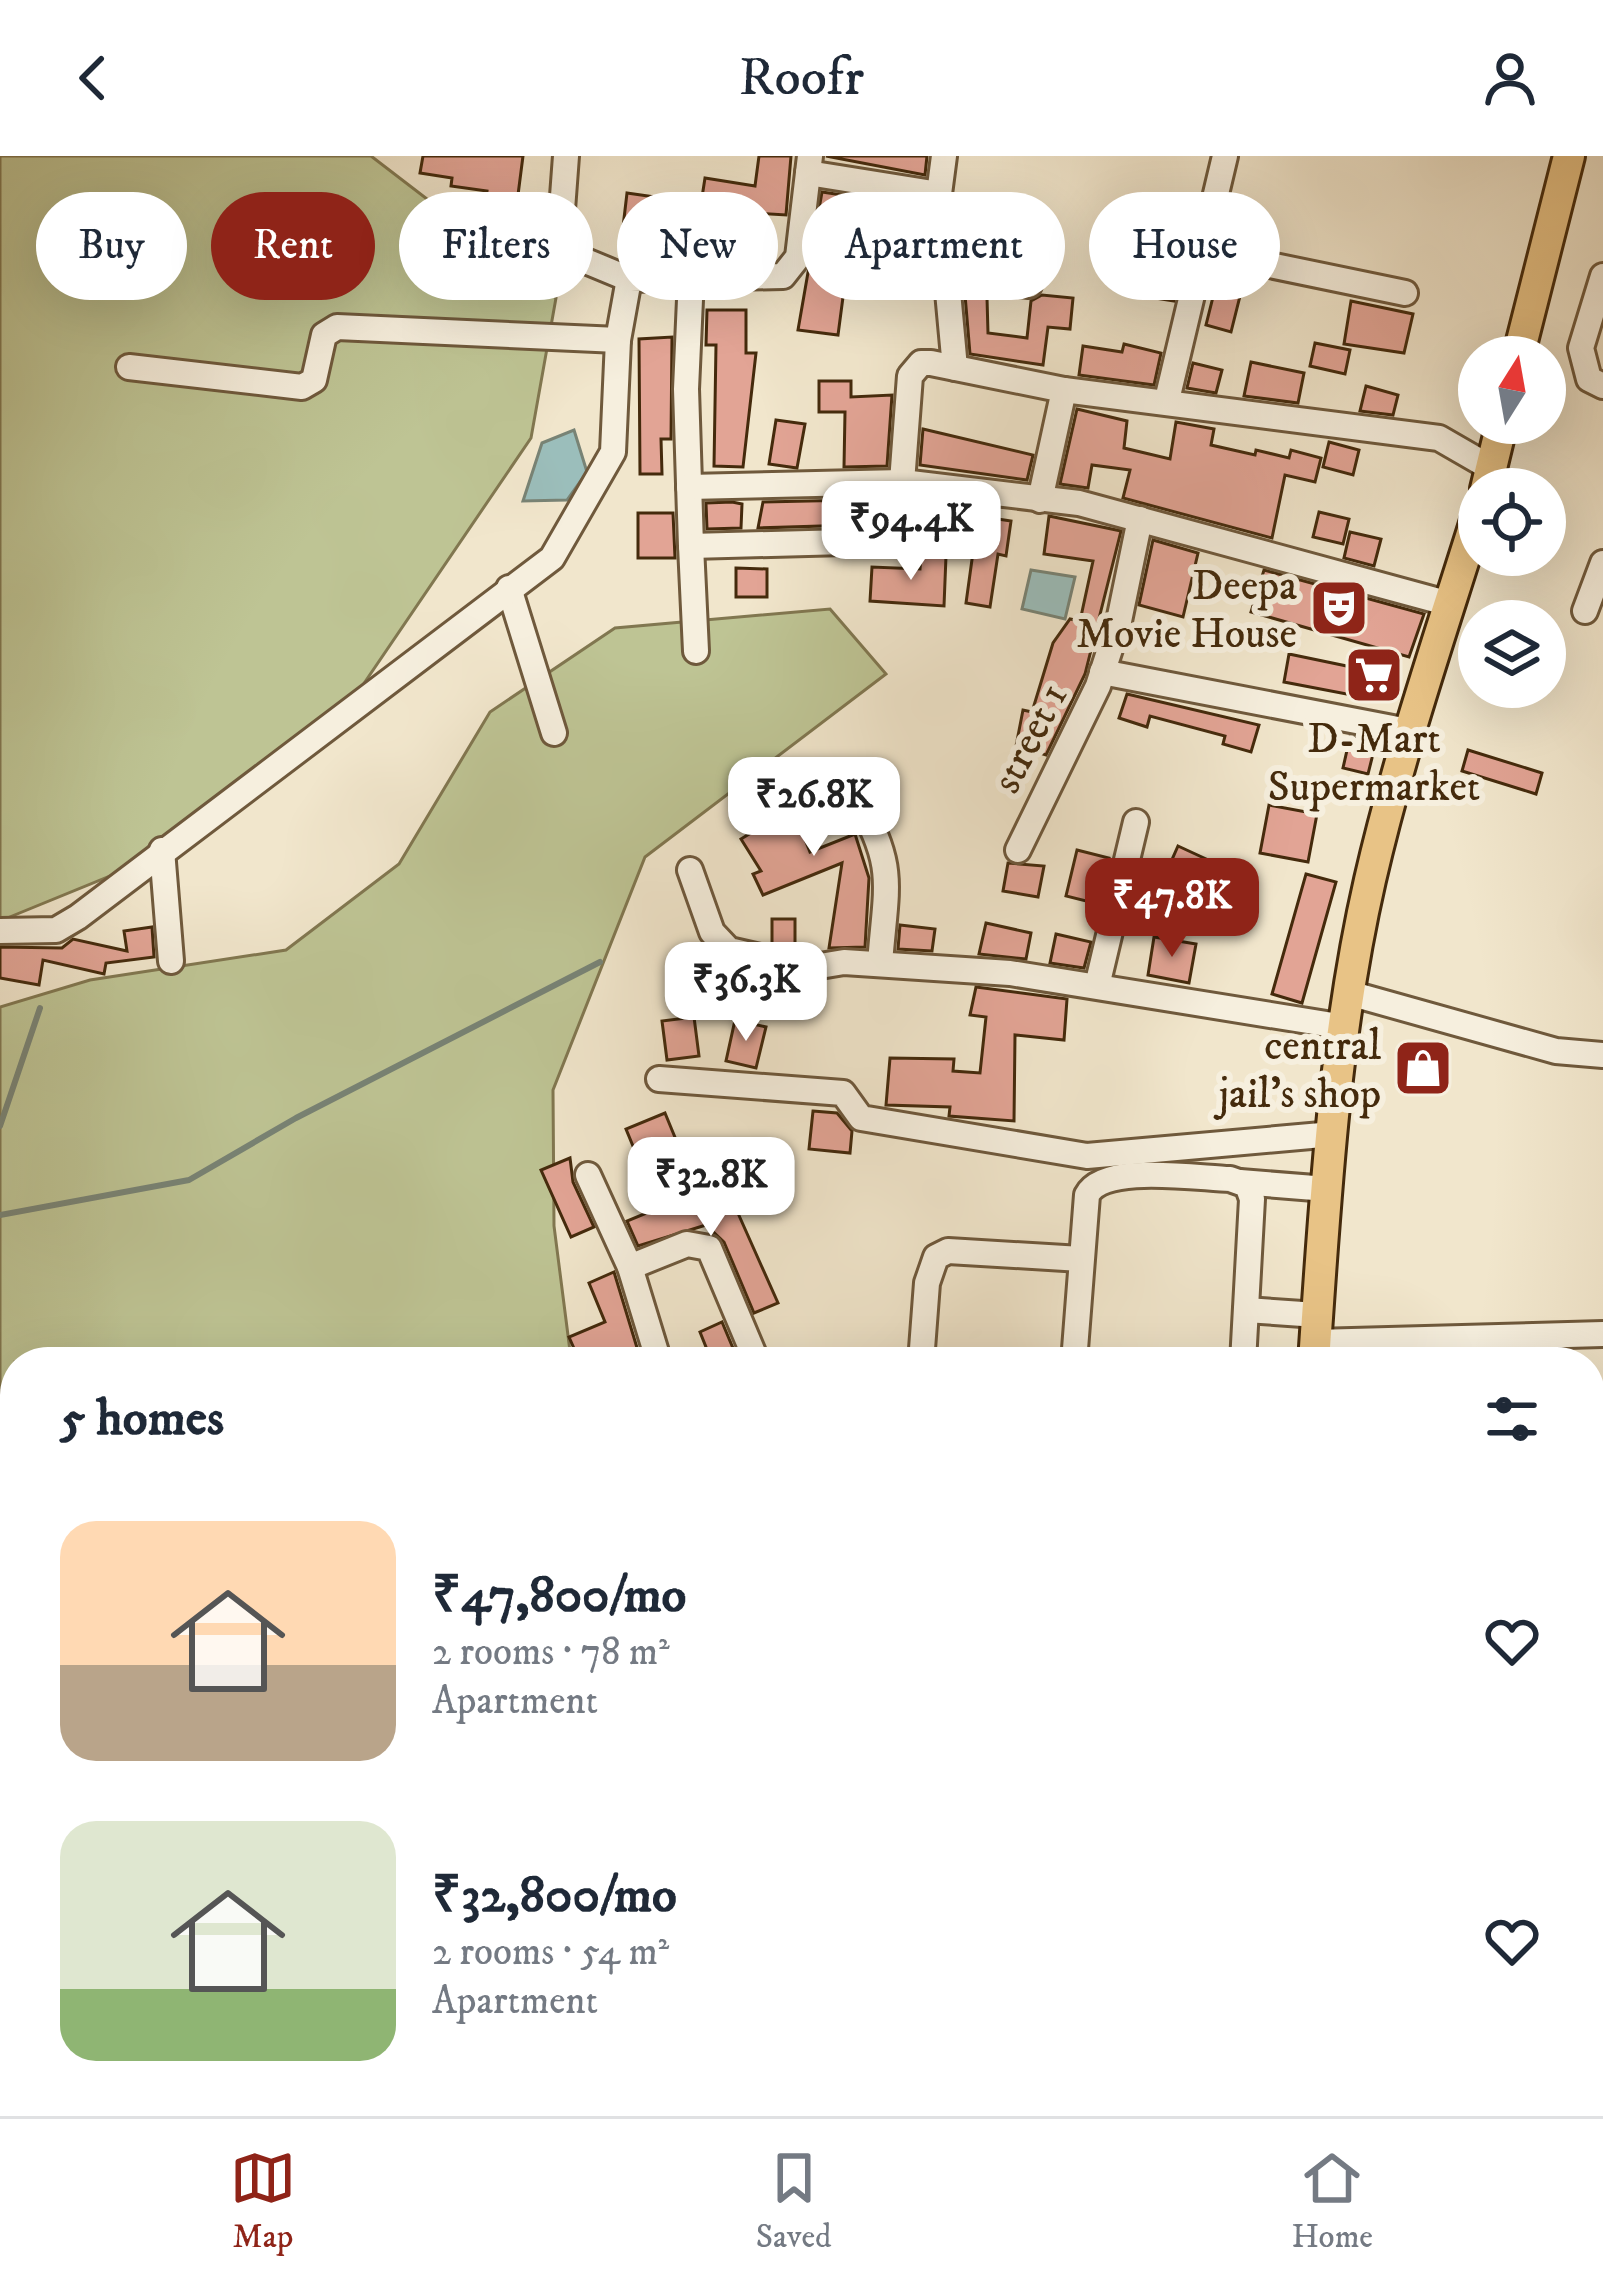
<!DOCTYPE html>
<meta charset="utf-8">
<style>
body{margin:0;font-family:"IM FELL DW Pica",serif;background:#f6f6f7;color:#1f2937;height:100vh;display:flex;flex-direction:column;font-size:45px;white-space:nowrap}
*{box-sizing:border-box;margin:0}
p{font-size:39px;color:#747a83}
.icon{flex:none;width:66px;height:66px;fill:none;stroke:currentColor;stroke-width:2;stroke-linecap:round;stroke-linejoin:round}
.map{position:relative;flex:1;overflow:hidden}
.panel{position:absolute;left:0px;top:1191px;width:1605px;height:771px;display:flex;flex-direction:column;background:#fff;border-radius:48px 48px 0 0;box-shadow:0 12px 48px #0002}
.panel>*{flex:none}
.banner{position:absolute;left:36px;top:36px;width:1533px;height:108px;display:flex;gap:24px}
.needle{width:78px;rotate:11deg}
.fabs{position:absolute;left:1458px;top:180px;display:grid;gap:24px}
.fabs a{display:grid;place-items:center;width:108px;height:108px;border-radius:50%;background:#fff;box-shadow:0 12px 48px #0002;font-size:60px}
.price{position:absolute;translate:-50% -102px;padding:0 27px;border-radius:24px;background:#fff;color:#222;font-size:39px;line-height:78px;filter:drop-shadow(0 3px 6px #0008)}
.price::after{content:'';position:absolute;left:50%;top:72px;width:36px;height:27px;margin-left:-18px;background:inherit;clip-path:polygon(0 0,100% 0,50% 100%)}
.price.selected{background:#8f2418;color:#fff}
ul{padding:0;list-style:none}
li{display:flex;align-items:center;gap:36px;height:300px;padding:0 60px}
li span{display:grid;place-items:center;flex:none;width:336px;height:240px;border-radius:36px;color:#555}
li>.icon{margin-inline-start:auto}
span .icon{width:144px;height:144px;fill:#fffc;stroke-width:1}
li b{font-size:51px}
h2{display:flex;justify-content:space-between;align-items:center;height:144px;padding:0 60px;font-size:51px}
.tag{padding:0 42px;border-radius:54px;background:#fff;box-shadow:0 12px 48px #0002;font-size:42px;line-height:108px}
.tag.selected{background:#8f2418;color:#fff}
header{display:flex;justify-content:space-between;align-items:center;height:156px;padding:0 60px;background:#fff;font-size:54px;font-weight:600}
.dock{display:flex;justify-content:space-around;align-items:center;height:168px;border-top:3px solid #e0e1e3;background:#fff;font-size:33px;color:#747a83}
.dock a{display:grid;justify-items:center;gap:6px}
.dock .selected{color:#8f2418}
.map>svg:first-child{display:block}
</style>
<header><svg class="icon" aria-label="back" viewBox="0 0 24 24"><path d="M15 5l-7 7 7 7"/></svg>Roofr<svg class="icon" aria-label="person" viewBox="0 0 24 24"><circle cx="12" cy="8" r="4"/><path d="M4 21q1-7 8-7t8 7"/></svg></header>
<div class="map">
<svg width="1603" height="1960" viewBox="0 0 1603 1960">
<rect width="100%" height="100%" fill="#f1e6cc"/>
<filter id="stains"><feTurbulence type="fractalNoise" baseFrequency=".00167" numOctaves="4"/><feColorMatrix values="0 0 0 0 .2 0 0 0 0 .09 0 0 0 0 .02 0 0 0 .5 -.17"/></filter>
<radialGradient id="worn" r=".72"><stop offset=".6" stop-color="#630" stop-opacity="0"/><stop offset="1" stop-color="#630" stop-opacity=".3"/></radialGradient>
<g fill="#bec494" stroke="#817750" stroke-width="3">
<polygon points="0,0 371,0 556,142 531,282 337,567 191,687 0,765"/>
<polygon points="830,453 886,518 645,701 553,934 554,1070 570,1195 550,1206 15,1206 15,1336 0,1337 0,851 90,824 286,794 399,708 490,556 615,472"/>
</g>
<g fill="#9bbebb" stroke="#788375" stroke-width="3">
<polygon points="574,274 587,316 567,344 523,345 542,287"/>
<polygon points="1031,414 1075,421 1065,463 1022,453"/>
</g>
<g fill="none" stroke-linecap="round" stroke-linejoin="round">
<g stroke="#788375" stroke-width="6">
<polyline points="0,970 40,852"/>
<polyline points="0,1059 189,1024 296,962 600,806"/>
</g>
</g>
<g fill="#e2a495" stroke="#442a0c" stroke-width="3">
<polygon points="423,0 523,0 514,70 483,66 487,35 451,30 452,22 420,17"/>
<polygon points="759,0 791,0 786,59 700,54 705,22 755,30"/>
<polygon points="826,0 927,0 925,19"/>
<polygon points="822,36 849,40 837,124 845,126 838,179 798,174"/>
<polygon points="627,37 690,46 686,81 623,71"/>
<polygon points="876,45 915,51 910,76 871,69"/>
<polygon points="986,77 1024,82 1021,109 982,104"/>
<polygon points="1135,108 1179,115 1174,145 1130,138"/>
<polygon points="1215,133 1240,140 1231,176 1206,169"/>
<polygon points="965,139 987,142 988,177 1027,182 1031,145 1042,139 1073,142 1070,173 1048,171 1043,209 970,198"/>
<polygon points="1351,145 1413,158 1404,197 1344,188"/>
<polygon points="707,154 746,154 746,197 756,197 743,311 714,310 716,189 706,189"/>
<polygon points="672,181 671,283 661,283 662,318 640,318 639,183"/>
<polygon points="1315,187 1350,194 1345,218 1310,210"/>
<polygon points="1124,188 1161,197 1154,229 1079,219 1083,190 1122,196"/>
<polygon points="1251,206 1304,217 1298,247 1244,240"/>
<polygon points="1193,207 1222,214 1216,237 1187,232"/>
<polygon points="819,225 851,225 851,241 892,239 887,310 844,311 845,256 819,256"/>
<polygon points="1366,230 1398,239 1393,259 1360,255"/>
<polygon points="1077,253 1127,265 1124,292 1170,303 1176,266 1214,273 1211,289 1255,299 1256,294 1289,302 1291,294 1321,302 1315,326 1285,319 1272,382 1123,342 1130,314 1092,309 1088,332 1060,328"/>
<polygon points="776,264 805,268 797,312 769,308"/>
<polygon points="923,273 1033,299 1027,324 920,309"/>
<polygon points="1329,286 1359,294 1353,319 1323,311"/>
<polygon points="855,344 854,369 758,372 763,346"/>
<polygon points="916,344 945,348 942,367 913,368"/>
<polygon points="732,346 742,348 741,372 707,373 706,347"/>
<polygon points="1319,356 1349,363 1343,388 1313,381"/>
<polygon points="638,357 673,357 675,402 638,402"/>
<polygon points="978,360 1011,365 1006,400 998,398 990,451 966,447"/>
<polygon points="1049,360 1121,375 1085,518 1046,599 1016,590 1023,554 1032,556 1053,487 1070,463 1080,465 1093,405 1044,398"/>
<polygon points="1350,376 1381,383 1374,410 1344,402"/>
<polygon points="1153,384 1198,397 1183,461 1139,449"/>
<polygon points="921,400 946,400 944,450 870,445 872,411 920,413"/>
<polygon points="736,412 767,413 767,441 736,441"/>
<polygon points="1264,414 1424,458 1409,501 1251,456"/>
<polygon points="1289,498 1361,513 1357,540 1284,526"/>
<polygon points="1127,538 1259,569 1251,596 1223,588 1225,580 1150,560 1147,571 1119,562"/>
<polygon points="1350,581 1376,586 1368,618 1343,612"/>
<polygon points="1468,594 1542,617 1536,638 1462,615"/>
<polygon points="838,613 847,627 840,643 799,668 810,696 855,678 869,722 865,791 829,792 842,707 763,739 753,718 761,715 741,683 769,666 766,658 805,641 802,636"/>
<polygon points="1269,649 1317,658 1308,706 1260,697"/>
<polygon points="1178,690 1219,709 1204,742 1163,724"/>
<polygon points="1077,694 1109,702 1098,748 1066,740"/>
<polygon points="1008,707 1044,710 1038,741 1003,735"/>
<polygon points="1306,718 1336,726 1302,847 1272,838"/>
<polygon points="772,763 795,763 795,792 772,787"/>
<polygon points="986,767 1031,777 1026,803 979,798"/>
<polygon points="900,769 935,773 932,795 898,793"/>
<polygon points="152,771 154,801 106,807 104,818 43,804 39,829 0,822 0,791 62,792 73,783 127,795 124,775"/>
<polygon points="1056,778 1091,786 1084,812 1050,807"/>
<polygon points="1154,781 1196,788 1189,827 1148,819"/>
<polygon points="976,831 1067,843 1064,884 1015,879 1014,965 949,960 950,951 886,949 890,902 954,903 953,915 980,917 986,861 970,859"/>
<polygon points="694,861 699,900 667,904 662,865"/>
<polygon points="735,864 766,871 756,912 726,905"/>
<polygon points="813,955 837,957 852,975 850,997 809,993"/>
<polygon points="665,957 681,996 642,1012 626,973"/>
<polygon points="570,1002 573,1026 594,1071 571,1081 541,1014"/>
<polygon points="729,1037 778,1147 754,1157 724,1086 706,1069 638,1090 627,1065 690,1039 695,1051"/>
<polygon points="614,1116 638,1195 618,1204 615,1198 580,1206 569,1181 605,1166 589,1127"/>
<polygon points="722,1166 735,1197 712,1206 700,1176"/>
</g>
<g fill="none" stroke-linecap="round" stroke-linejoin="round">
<g stroke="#6f593c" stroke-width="30">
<g id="minor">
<polyline points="566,0 559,94 629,123"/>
<polyline points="944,0 939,38 955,212"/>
<polyline points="808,17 939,38"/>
<polyline points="1202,95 1405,137"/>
<polyline points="1603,120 1581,192 1589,223 1603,230"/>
<polyline points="691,121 686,233 691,390 957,383 963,334"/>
<polyline points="945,121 1029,129"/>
<polyline points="129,211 302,231 314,224 324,179 337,171 618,184"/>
<polyline points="1064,234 1439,282 1491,312"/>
<polyline points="1167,244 1225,0"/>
<polyline points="902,326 910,220 921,207 931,207 1064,234 1040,344"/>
<polyline points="689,331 902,326 1079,347 1450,448"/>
<polyline points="691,390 696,495"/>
<polyline points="509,432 554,577"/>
<polyline points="1585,455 1603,407"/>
<polyline points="1102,516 1408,575"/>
<path d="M856 641C897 711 886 729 880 807"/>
<polyline points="162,694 171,805"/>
<polyline points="1018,694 1098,530 1119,465 1140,363"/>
<polyline points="690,714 712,776 729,794 808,812 844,806 1010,817 1345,871"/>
<polyline points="0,775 56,774 78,761 552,402 613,296 618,184 629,123 783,120 798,101 810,0"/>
<polyline points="1097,830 1136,666"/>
<polyline points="1349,837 1556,895 1603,899"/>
<polyline points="659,923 843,937 861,962 1087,1000 1333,978"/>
<polyline points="588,1019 630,1111 659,1206"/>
<polyline points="1240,1026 1327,1033"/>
<polyline points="630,1111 687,1088 709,1092 757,1206"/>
<polyline points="1246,1154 1317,1159"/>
<polyline points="1315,1186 1603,1178"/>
<polyline points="921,1206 927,1127 936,1101 948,1095 1081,1103"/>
<path d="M1074 1206 1087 1039C1103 1007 1196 1022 1230 1023L1247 1029 1252 1043 1243 1206"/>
<polyline points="0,1429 15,1429"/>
<polyline points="0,1540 15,1541"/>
<polyline points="0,1803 15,1738"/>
<polyline points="0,1858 15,1861"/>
<polyline points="0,1900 15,1902"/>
<polyline points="1590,1924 1603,1918"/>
<polyline points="41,1960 42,1947"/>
<polyline points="165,1960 167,1947"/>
<polyline points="354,1960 356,1947"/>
<polyline points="575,1960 579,1947"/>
<polyline points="713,1960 715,1947"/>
</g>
</g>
<g stroke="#442a0c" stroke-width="36">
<g id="major">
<polyline points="1518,201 1569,0"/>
<polyline points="1486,333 1502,267"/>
<path d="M1314 1206C1325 1045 1334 881 1370 724 1399 598 1441 477 1479 355"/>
<polyline points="1143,1960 1149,1947"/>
</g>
</g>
<use href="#minor" stroke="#f6efde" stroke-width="24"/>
<use href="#major" stroke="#e8c386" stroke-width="30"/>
</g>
<defs>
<g id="theatre-square" transform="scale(3)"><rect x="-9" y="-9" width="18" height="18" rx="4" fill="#8f2418" stroke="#f6efde"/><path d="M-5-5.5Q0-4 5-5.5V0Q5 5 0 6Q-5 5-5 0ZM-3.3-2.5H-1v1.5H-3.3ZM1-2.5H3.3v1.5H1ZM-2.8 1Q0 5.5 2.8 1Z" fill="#fff"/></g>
<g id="supermarket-square" transform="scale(3)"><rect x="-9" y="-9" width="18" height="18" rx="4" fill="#8f2418" stroke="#f6efde"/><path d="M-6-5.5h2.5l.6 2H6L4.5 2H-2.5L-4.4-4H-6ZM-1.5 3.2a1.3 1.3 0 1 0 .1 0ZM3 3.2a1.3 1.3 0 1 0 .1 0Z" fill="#fff"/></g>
<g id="shop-square" transform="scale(3)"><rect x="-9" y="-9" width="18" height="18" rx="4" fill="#8f2418" stroke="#f6efde"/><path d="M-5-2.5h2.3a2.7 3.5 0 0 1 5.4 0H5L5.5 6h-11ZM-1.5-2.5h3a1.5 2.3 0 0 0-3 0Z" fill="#fff"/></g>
</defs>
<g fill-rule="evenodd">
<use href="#theatre-square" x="1339" y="452"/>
<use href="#supermarket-square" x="1374" y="519"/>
<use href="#shop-square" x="1423" y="912"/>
</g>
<g text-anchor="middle" stroke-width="12" stroke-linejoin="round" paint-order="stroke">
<g font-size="42" fill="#442a0c" stroke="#f6efde" text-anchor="end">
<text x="1297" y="443">Deepa<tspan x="1297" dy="48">Movie House</tspan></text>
<text x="1374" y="596" text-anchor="middle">D-Mart<tspan x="1374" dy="48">Supermarket</tspan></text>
<text x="1381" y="903">central<tspan x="1381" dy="48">jail's shop</tspan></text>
</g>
<g font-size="42" fill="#442a0c" stroke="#f6efde">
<text transform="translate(1028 581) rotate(-63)" y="15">street 1</text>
</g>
</g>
<rect width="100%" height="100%" filter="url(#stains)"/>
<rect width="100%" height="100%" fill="url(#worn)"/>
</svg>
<div class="fabs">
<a><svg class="needle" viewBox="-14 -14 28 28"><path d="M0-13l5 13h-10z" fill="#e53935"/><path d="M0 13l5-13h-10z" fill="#747a83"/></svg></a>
<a><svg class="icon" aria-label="locate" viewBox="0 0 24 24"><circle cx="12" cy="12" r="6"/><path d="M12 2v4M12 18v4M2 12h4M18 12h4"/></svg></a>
<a><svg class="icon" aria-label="layers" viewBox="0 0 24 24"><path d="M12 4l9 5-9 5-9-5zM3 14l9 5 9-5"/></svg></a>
</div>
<b class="price" style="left:911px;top:427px">₹94.4K</b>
<b class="price" style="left:814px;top:703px">₹26.8K</b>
<b class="price selected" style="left:1172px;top:804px">₹47.8K</b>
<b class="price" style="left:746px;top:888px">₹36.3K</b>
<b class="price" style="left:711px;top:1083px">₹32.8K</b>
<div class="banner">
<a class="tag">Buy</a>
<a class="tag selected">Rent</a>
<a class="tag">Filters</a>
<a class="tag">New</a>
<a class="tag">Apartment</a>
<a class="tag">House</a>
</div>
<section class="panel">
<h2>5 homes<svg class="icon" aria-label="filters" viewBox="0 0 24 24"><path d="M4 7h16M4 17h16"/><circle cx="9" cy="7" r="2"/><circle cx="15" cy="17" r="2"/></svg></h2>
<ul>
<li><span style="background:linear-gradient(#ffd9b3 60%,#b9a48a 0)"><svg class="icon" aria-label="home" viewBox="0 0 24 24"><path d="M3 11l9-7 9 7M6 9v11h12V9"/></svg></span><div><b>₹47,800/mo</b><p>2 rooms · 78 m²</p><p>Apartment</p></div><svg class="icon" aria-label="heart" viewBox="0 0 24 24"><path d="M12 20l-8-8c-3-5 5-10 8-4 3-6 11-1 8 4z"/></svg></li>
<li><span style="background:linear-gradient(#dfe7d0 70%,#8fb573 0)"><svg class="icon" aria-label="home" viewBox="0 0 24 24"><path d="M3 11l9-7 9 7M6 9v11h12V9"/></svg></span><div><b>₹32,800/mo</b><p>2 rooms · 54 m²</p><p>Apartment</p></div><svg class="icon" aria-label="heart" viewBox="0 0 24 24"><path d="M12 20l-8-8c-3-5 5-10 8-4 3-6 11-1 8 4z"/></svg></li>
</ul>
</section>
</div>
<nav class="dock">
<a class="selected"><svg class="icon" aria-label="map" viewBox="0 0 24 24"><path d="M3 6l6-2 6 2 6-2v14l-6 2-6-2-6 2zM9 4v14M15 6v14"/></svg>Map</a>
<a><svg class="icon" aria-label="saved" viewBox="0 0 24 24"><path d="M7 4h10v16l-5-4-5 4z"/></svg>Saved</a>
<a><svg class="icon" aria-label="home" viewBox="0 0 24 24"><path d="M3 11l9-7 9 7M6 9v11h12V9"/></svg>Home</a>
</nav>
